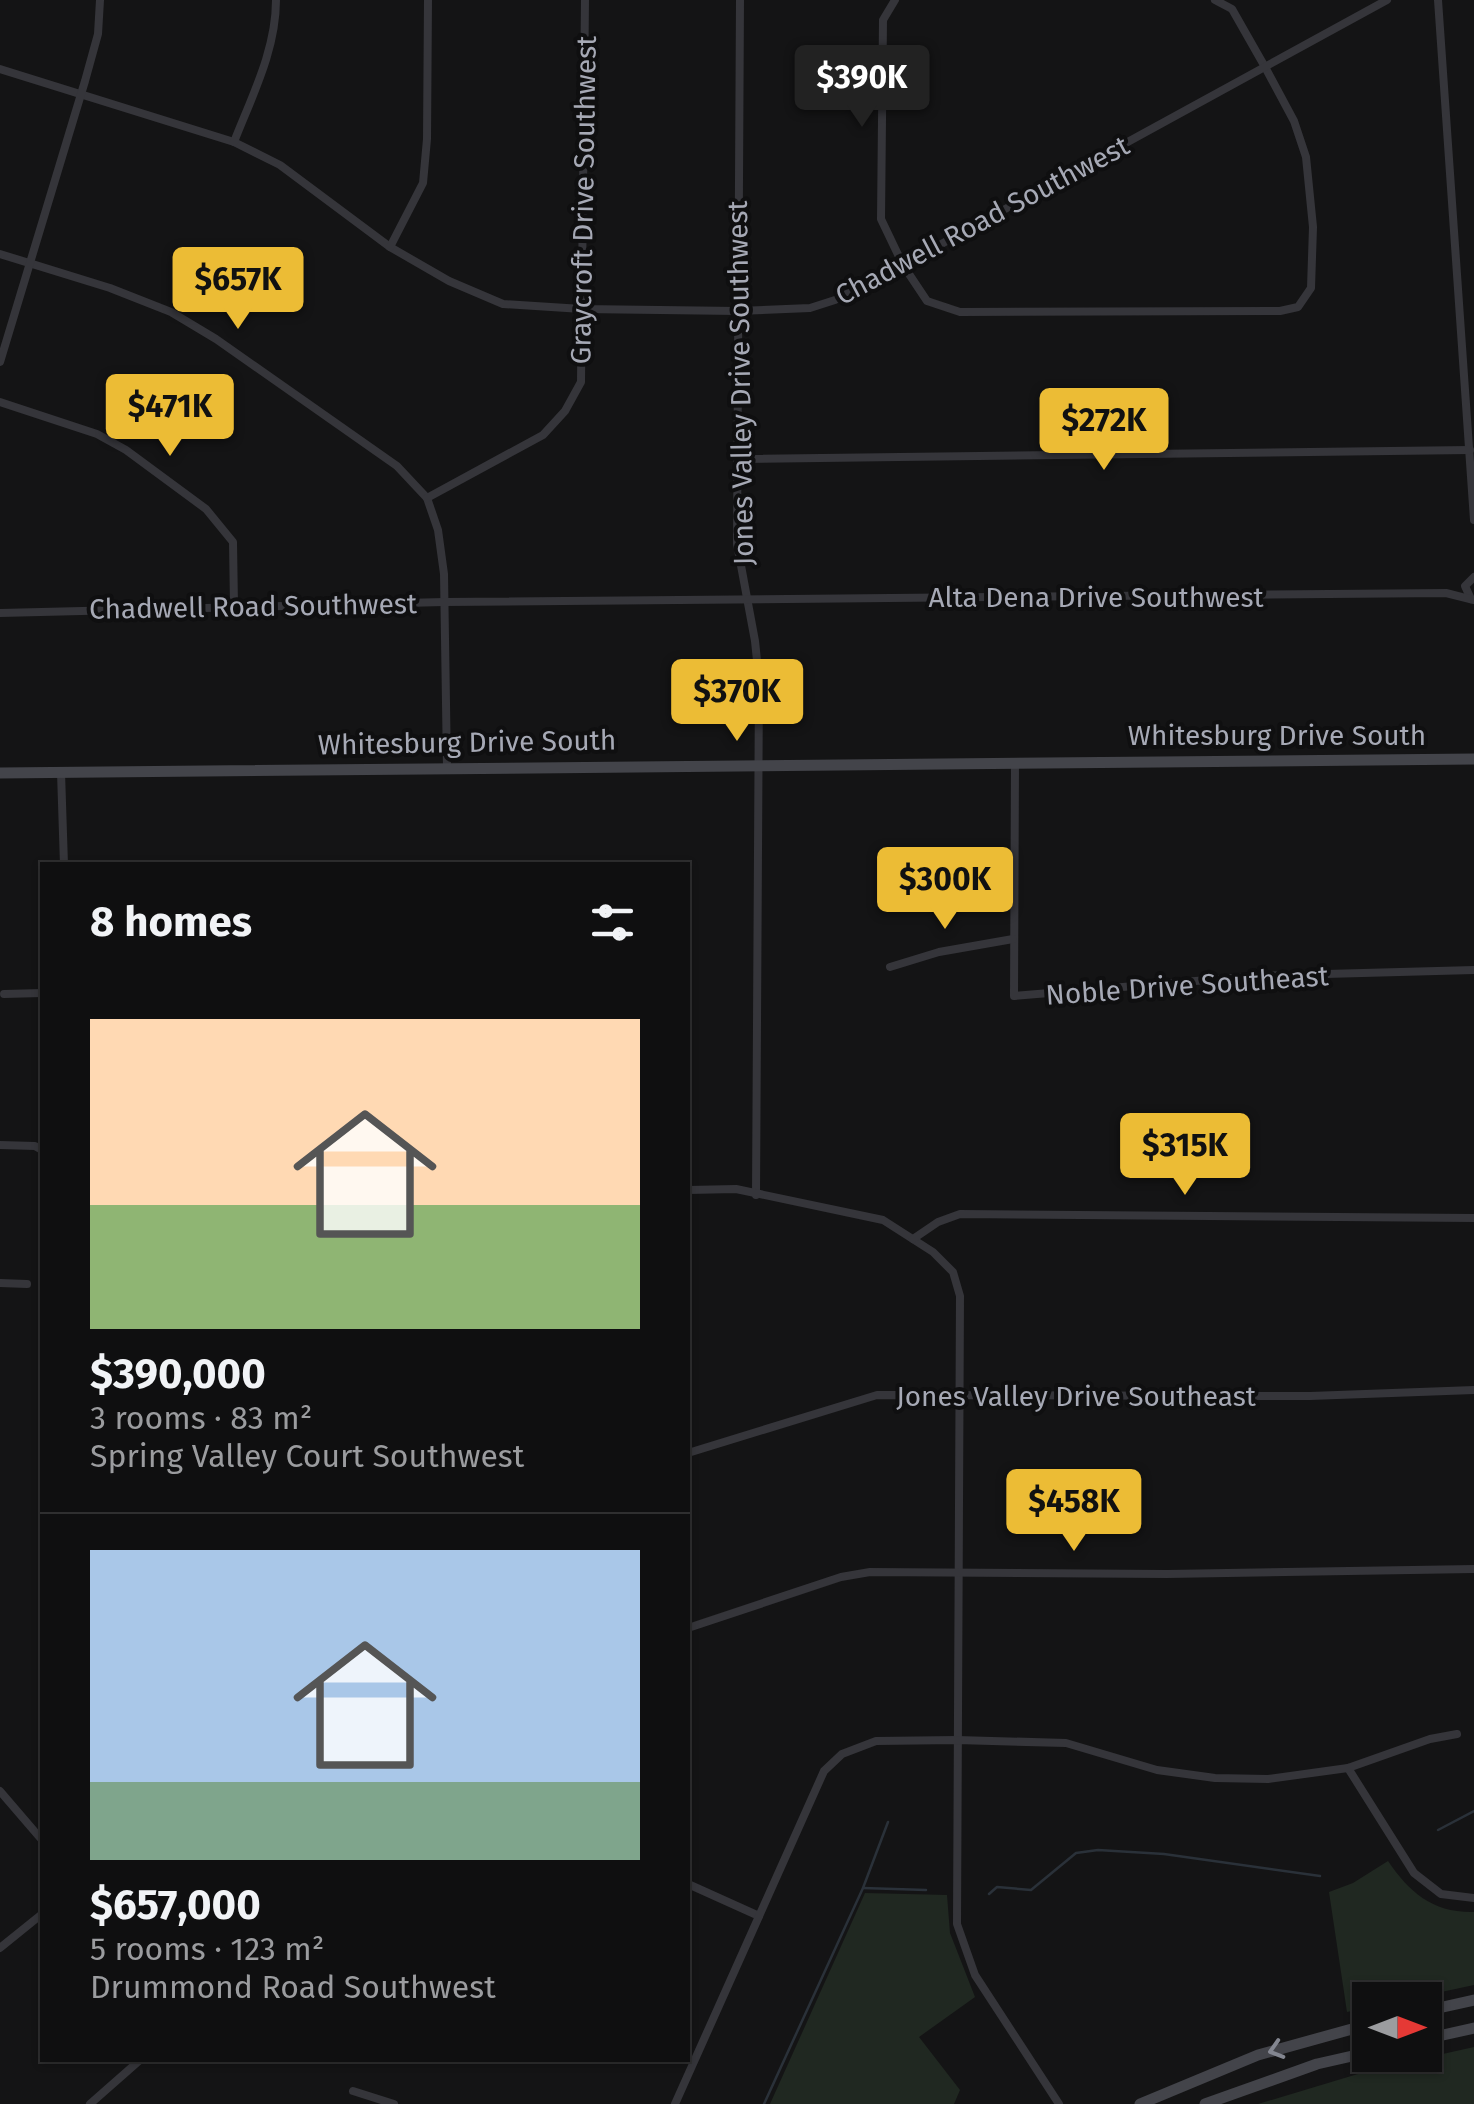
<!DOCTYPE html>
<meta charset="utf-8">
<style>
body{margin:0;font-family:"Fira Sans",sans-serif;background:#181819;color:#f1f3f6;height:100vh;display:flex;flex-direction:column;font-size:38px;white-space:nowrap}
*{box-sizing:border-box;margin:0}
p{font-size:32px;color:#9b9c9f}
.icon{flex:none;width:55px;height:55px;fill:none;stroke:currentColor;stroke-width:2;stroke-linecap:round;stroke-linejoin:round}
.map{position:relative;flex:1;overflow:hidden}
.sheet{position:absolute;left:40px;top:862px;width:650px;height:1200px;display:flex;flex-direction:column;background:#0f0f10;border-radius:0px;box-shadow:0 2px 8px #0004,0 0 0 2px #2f2f30}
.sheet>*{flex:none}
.needle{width:65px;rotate:90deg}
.buttons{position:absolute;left:1352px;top:1982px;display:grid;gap:20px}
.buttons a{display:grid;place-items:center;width:90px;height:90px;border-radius:0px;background:#0f0f10;box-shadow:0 2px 8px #0004,0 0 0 2px #2f2f30;font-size:50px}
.price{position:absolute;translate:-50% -85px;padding:0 22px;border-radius:10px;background:#ecbc35;color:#111;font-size:32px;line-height:65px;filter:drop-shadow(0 2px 5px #0008)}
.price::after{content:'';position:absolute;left:50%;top:60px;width:30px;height:22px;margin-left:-15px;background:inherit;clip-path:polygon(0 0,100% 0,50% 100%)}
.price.current{background:#222;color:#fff}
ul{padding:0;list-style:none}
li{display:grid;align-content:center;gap:20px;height:530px;padding:0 50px}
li+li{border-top:2px solid #2f2f30}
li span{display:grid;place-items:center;height:310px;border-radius:0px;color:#555}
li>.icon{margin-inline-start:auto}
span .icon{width:180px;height:180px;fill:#fffc;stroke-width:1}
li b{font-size:42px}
h2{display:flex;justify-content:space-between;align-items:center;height:120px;padding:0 50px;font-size:42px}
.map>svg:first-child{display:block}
</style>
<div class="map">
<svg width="1474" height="2104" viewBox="0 0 1474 2104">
<rect width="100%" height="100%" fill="#141415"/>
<g fill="#202821">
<path d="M1388 1861C1410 1893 1433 1913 1474 1912V1985L1404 2000H1370V2007L1347 2012 1329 1892 1353 1883Z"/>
<polygon points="865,1893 947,1895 950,1933 975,1997 919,2037 960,2090 954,2104 770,2104"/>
<polygon points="1474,2047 1474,2104 1258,2104 1371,2070"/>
</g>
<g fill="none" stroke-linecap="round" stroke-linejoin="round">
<g stroke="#2a3139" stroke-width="2.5">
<polyline points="1438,1830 1474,1811"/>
<polyline points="863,1888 926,1890"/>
<polyline points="989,1894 997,1887 1031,1890 1076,1853 1098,1850 1164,1854 1320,1876"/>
<polyline points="764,2104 863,1888 888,1822"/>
</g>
<g stroke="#35353a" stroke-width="8">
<polyline points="740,0 737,544 755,641 759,680 756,1195"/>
<polyline points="895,0 883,20 881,219 903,265 927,301 960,312 1280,311 1298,307 1311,288 1313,227 1306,157 1294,121 1265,67 1232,9 1215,0"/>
<polyline points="1438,0 1474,520"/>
<polyline points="0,69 234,142 280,165 390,247 449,281 503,304 582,309 737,311 810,308 835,300 903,265 1387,0"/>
<path d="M234 142C252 96 276 50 276 0"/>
<polyline points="390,247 423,183 427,139 428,0"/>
<polyline points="0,254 110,288 171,312 216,339 397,466 427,498 438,530 444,574 447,768"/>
<polyline points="0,362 85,81 98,34 100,0"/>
<polyline points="0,402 97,434 126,450 206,509 233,542 234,606"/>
<polyline points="737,459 1470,450"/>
<polyline points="427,498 543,435 565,411 581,382 585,0"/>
<polyline points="1471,599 1465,586 1474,577"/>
<polyline points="0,613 444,602 1446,593 1474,600"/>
<polyline points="1015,762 1014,996 1256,976 1474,970"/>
<polyline points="61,772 64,865"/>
<polyline points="890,967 939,952 1013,939"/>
<polyline points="4,994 42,993"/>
<polyline points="0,1145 35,1146 42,1150"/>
<polyline points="688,1190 736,1189 883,1220 933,1252 953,1272 960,1296 957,1924 975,1975 1059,2104"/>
<polyline points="913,1239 938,1222 960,1214 1474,1218"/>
<polyline points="0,1283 27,1284"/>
<polyline points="688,1453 877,1395 1310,1396 1474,1390"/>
<polyline points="688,1628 841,1577 870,1572 1167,1574 1474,1569"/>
<polyline points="1348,1768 1414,1873 1441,1894 1474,1898"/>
<polyline points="0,1791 42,1840"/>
<polyline points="688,1884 759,1916"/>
<polyline points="0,1948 42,1914"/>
<polyline points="353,2091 394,2104"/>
<polyline points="90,2104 140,2060"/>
<polyline points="675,2104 824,1771 842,1754 876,1741 957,1740 1066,1743 1157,1770 1215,1778 1268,1779 1348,1768 1430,1739 1457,1734"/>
</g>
<g stroke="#43444a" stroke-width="11">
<polyline points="0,773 1474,759"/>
<polyline points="1425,2011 1474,2000"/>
<polyline points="1425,2039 1474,2028"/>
<polyline points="1140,2104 1258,2055 1370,2024"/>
<polyline points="1205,2104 1317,2064 1370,2052"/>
</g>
</g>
<defs><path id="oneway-chevron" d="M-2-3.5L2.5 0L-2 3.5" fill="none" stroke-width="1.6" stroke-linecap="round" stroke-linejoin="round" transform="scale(2.5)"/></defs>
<use stroke="#838690" href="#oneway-chevron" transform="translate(1276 2050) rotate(163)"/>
<g text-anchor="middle" stroke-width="8" stroke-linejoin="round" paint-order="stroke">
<g font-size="28" fill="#a6a9b5" stroke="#0f0f10">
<text transform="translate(583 200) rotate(-89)" y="10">Graycroft Drive Southwest</text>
<text transform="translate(982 220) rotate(-28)" y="10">Chadwell Road Southwest</text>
<text transform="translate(740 383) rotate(-91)" y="10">Jones Valley Drive Southwest</text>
<text x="1096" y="607">Alta Dena Drive Southwest</text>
<text transform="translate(253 606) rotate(-1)" y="10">Chadwell Road Southwest</text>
<text x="1277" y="745">Whitesburg Drive South</text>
<text transform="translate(467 742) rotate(-1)" y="10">Whitesburg Drive South</text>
<text transform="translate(1187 985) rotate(-4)" y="10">Noble Drive Southeast</text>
<text x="1076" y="1406">Jones Valley Drive Southeast</text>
</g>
</g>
</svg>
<div class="buttons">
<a><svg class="needle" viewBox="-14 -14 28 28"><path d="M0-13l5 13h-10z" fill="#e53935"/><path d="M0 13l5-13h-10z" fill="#9b9c9f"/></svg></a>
</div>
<b class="price current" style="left:862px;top:130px">$390K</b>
<b class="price" style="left:238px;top:332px">$657K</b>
<b class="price" style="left:170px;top:459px">$471K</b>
<b class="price" style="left:1104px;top:473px">$272K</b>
<b class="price" style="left:737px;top:744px">$370K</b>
<b class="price" style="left:945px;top:932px">$300K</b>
<b class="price" style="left:1185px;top:1198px">$315K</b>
<b class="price" style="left:1074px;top:1554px">$458K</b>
<section class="sheet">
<h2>8 homes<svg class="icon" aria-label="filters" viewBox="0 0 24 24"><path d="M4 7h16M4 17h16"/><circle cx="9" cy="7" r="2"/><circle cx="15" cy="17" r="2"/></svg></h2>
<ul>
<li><span style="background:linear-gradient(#ffd9b3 60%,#8fb573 0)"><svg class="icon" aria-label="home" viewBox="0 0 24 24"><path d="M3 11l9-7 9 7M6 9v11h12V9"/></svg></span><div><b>$390,000</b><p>3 rooms · 83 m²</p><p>Spring Valley Court Southwest</p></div></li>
<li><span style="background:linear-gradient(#a9c7e8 75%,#7fa58c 0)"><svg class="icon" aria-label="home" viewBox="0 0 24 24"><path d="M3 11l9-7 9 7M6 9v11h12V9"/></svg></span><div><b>$657,000</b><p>5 rooms · 123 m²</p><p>Drummond Road Southwest</p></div></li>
</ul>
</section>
</div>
